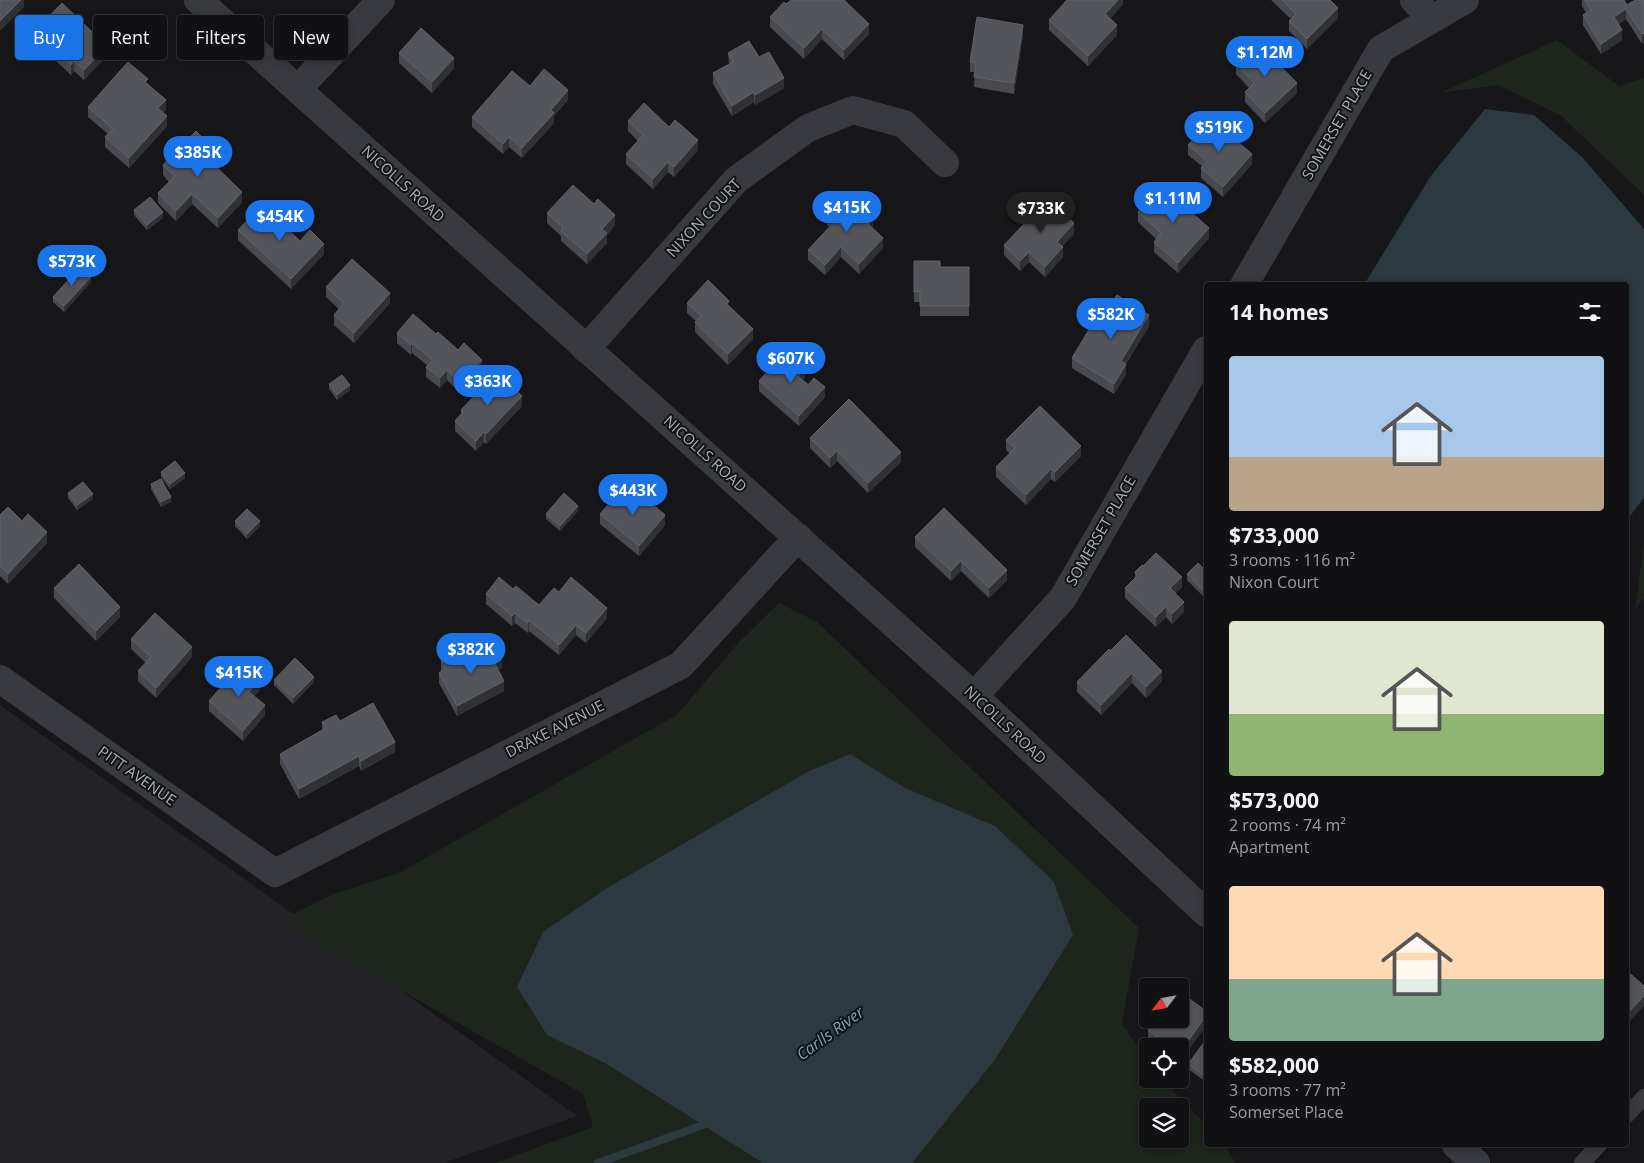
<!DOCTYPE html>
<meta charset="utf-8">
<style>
body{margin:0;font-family:"Open Sans",sans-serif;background:#1e1f21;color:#f1f3f6;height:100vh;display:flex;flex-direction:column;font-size:19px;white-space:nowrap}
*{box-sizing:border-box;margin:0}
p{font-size:16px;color:#9c9da0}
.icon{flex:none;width:28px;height:28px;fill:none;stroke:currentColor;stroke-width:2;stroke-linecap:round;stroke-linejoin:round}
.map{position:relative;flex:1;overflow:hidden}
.details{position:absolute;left:1204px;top:282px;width:425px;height:865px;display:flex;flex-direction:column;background:#111113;border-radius:5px;box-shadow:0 2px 8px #0003,0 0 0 1px #303133}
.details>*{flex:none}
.top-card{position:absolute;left:15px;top:15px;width:475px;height:45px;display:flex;gap:10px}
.needle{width:32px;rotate:239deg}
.tools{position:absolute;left:1139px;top:978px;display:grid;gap:10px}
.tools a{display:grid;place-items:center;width:50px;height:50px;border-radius:5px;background:#111113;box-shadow:0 2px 8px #0003,0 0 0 1px #303133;font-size:25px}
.price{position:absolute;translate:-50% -42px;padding:0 11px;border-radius:18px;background:#1a73e8;color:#fff;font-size:16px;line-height:32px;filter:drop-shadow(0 1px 2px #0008)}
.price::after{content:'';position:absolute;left:50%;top:30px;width:15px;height:11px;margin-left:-8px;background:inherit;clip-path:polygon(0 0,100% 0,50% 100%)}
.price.current{background:#222;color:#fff}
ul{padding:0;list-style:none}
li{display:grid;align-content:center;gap:10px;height:265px;padding:0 25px}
li span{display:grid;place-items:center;height:155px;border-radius:5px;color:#555}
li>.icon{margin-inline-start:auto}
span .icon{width:90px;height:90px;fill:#fffc;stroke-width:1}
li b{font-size:21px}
h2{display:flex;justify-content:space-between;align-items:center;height:60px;padding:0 25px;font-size:21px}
.pill{padding:0 18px;border-radius:5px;background:#111113;box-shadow:0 2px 8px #0003,0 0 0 1px #303133;font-size:18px;line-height:45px}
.pill.current{background:#1a73e8;color:#fff}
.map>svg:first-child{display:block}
</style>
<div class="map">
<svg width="1644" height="1163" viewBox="0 0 1644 1163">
<rect width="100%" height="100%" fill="#171719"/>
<polygon fill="#232327" points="0,705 577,1116 444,1163 0,1163"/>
<g fill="#1d251d" fill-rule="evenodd">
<polygon points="1557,40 1619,86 1644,78 1644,195 1560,115 1498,85 1440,93"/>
<polygon points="1644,544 1644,598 1635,609"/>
<path d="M779 603 817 622 1139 928 1122 1024 1147 1060 1148 1079H1162L1206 1125V1145H1225L1235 1163H495L593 1127 583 1094 279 921 333 894 399 873 678 714 737 644ZM1148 1106H1180V1139H1148Z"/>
</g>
<g fill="#2c393f">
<polygon points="1485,109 1534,115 1583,158 1644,229 1644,498 1630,516 1626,528 1626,285 1364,285 1430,177"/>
<polygon points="850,754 905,788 995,826 1054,882 1073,935 994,1061 912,1163 763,1163 605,1063 547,1035 517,987 543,932 607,888 809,771"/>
</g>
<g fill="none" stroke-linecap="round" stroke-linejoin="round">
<polyline stroke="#2c393f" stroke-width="8" points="598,1163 703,1125 710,1119"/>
<g stroke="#383a3f" stroke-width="16">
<polyline points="1626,1116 1644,1097"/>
<polyline points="1582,1163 1599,1145"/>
</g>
<g stroke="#383a3f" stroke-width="28">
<polyline points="198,0 974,696 1206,913"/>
<polyline points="1414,0 1432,19"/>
<polyline points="298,89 381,0"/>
<polyline points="1244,285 1381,49 1465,0"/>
<polyline points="586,349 736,180 808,128 853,110 904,124 945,163"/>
<polyline points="0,679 275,873 681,665 798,537"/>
<polyline points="974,696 1063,598 1206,350"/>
<polyline points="1456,1145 1476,1163"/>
</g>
</g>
<g fill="#484a4f">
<polygon points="1123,0 1123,4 1110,19 1117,35 1088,66 1049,30 1049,20"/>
<polygon points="1271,0 1330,0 1338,18 1307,49 1289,31 1289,21 1291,19"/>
<polygon points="1582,0 1624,0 1627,5 1644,0 1644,43 1642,44 1626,19 1619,24 1622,40 1601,54 1583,25 1583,15 1586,13 1582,6"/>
<polygon points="786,4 869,34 844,60 822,39 804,59 770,27 770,17"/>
<polygon points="35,31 107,56 84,80 74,71 71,75 35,41"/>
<polygon points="1023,35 1014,94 974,87 975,72 970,72 970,62"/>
<polygon points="399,53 454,68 432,93 399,63"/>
<polygon points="728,53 759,57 784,88 755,105 754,102 732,116 713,84 713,73 729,64"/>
<polygon points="1236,64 1297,93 1265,123 1245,102 1245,92 1249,88 1236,74"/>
<polygon points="148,84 166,110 163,112 167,126 129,168 105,147 105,137 108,134 88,117 88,107"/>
<polygon points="530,86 568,100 554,116 554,123 522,158 509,147 503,154 472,127 472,117"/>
<polygon points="628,121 669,127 698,150 674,177 668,172 653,189 626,164 626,154 638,141 628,131"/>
<polygon points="1188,145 1252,164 1223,197 1201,178 1201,168 1202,166 1188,155"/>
<polygon points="213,158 210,161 242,202 218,228 192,204 176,221 158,203 158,193 169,182 163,175 163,165"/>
<polygon points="134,210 163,218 147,230 134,215"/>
<polygon points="1138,212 1209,238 1178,273 1154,252 1154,242 1156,239 1138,222"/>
<polygon points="547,213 615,225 607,235 607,243 587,264 561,241 561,236 547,223"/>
<polygon points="827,215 873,229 883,248 859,274 841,257 825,275 808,260 808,250 830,227 827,225"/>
<polygon points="238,230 300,241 324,254 291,289 238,240"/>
<polygon points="1074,234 1062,246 1063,257 1045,277 1029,262 1020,271 1004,255 1004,245"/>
<polygon points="914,261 940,267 969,267 969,316 920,316 920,302 914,302"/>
<polygon points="91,282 64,312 53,302 53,297"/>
<polygon points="326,287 390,303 354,343 334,325 334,315 339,309 326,297"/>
<polygon points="687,303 729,307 753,339 728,365 695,332 695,322 696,321 687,313"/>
<polygon points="1149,326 1126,364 1126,374 1114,394 1072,368 1072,358 1094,331"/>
<polygon points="397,333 436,334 482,370 461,394 447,380 440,388 426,377 426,367 428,366 412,353 411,355 397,343"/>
<polygon points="805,377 803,380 825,397 799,426 759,391 759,381"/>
<polygon points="329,384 350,390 337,400 329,389"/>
<polygon points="522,406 486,444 484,442 476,451 455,431 455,421 461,415 461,410"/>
<polygon points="810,438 901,462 868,493 837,461 830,468 810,448"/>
<polygon points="1006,440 1081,456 1055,482 1051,479 1026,505 996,477 996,467 1010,454 1006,450"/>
<polygon points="161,472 185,478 170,489 161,477"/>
<polygon points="151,484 171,502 161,507 151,489"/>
<polygon points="68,493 93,499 77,510 68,498"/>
<polygon points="578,511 560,531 546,519 546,514"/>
<polygon points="600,514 665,525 639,556 600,524"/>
<polygon points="0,515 22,521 47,543 8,584 0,576"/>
<polygon points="235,521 260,526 247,539 235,526"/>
<polygon points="915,537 1007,580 989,598 961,571 951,581 915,547"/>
<polygon points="1143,566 1182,587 1175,593 1184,612 1172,624 1166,617 1156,627 1125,598 1125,588 1135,578 1135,572"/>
<polygon points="1206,571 1206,599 1187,580 1187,574"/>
<polygon points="54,588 120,617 96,641 54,598"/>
<polygon points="513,589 539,605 559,592 607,618 586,643 576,635 559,655 529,631 528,633 515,623 512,626 486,604 486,594"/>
<polygon points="131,639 192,657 156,698 138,681 138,671 146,663 131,649"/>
<polygon points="1110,651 1162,681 1146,698 1132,683 1101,715 1077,692 1077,682"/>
<polygon points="491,655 502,668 498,670 504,691 457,716 439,683 439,673 441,672 441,661 461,656"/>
<polygon points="274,680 314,682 293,704 274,685"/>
<polygon points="260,690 254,696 265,715 243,741 209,711 209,701"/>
<polygon points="340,721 395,752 361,771 359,766 299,799 280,764 280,754 322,730 322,722"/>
<polygon points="1206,1011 1186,1054 1180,1050 1180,1046 1157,1046 1148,1040 1148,1030 1151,1025 1151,1019"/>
<polygon points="1206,1041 1206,1082 1188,1069 1188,1064"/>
</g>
<g fill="#303135">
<polygon points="21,0 24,0 24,7 0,31 0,21"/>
<polygon points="1118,0 1123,0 1123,4 1105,24 1105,14"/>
<polygon points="1338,8 1338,18 1307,49 1307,39"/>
<polygon points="1626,9 1626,19 1614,27 1614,17"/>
<polygon points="869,24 869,34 844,60 844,50"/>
<polygon points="1023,25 1023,35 1014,94 1014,83"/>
<polygon points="1117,25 1117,35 1088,66 1088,56"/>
<polygon points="822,29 822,39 804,59 804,48"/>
<polygon points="1622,30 1622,40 1601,54 1601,44"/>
<polygon points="1644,33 1644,43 1642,44 1642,34"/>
<polygon points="107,46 107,56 84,80 84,70"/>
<polygon points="454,58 454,68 432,93 432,82"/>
<polygon points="74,61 74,71 71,75 71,65"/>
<polygon points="784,78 784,88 755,105 755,95"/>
<polygon points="1297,83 1297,93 1265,123 1265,113"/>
<polygon points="568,90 568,100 554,116 554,123 522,158 522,148 551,110"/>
<polygon points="754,92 754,102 732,116 732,106"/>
<polygon points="166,100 166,110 158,118 158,108"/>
<polygon points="167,116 167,126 129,168 129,158"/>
<polygon points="509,137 509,147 503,154 503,144"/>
<polygon points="698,140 698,150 674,177 674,167"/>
<polygon points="213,148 213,158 205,166 205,156"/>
<polygon points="1252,154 1252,164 1223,197 1223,187"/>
<polygon points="668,162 668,172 653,189 653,179"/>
<polygon points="242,192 242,202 218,228 218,218"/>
<polygon points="192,194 192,204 176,221 176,211"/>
<polygon points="163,212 163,218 147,230 147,225"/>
<polygon points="615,215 615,225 607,235 607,243 587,264 587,254 602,229"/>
<polygon points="873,219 873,229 868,224"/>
<polygon points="1074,223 1074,234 1057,252 1057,242"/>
<polygon points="1209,228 1209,238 1178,273 1178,263"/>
<polygon points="883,238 883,248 859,274 859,264"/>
<polygon points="324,244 324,254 291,289 291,279"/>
<polygon points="841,247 841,257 825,275 825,265"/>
<polygon points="1063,247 1063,257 1045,277 1045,267"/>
<polygon points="1029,252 1029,262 1020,271 1020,261"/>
<polygon points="91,277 91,282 64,312 64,306"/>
<polygon points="390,293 390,303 354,343 354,333"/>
<polygon points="1149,315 1149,326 1121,371 1121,361"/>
<polygon points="753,329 753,339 728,365 728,354"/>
<polygon points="412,343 412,353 411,355 411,345"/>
<polygon points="482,360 482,370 461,394 461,384"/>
<polygon points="1126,364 1126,374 1114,394 1114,384"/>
<polygon points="805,367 805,377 798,386 798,376"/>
<polygon points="447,370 447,380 440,388 440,378"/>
<polygon points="350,385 350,390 337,400 337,395"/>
<polygon points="825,387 825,397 799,426 799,416"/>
<polygon points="522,396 522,406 486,444 486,434"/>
<polygon points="484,432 484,442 476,451 476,441"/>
<polygon points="1081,446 1081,456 1055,482 1055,472"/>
<polygon points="837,451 837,461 830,468 830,458"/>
<polygon points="901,452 901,462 868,493 868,483"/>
<polygon points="1051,469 1051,479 1026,505 1026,495"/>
<polygon points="185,473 185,478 170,489 170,484"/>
<polygon points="93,494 93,499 77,510 77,505"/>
<polygon points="171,497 171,502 161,507 161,502"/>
<polygon points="578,506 578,511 560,531 560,526"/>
<polygon points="665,515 665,525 639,556 639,546"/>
<polygon points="260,521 260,526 247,539 247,534"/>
<polygon points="47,532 47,543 8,584 8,574"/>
<polygon points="961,561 961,571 951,581 951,571"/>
<polygon points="1007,570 1007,580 989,598 989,588"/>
<polygon points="1182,577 1182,587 1170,599 1170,588"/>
<polygon points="1184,602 1184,612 1172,624 1172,614"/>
<polygon points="120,607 120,617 96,641 96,631"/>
<polygon points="1166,607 1166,617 1156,627 1156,617"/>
<polygon points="607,608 607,618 586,643 586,633"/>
<polygon points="515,613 515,623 512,626 512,616"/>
<polygon points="529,620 529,631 528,633 528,623"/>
<polygon points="576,625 576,635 559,655 559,645"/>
<polygon points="192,647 192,657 156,698 156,688"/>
<polygon points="502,658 502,668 494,672 494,662"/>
<polygon points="1162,671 1162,681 1146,698 1146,687"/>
<polygon points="1132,673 1132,683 1101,715 1101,705"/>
<polygon points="314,677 314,682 293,704 293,698"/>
<polygon points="260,680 260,690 249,702 249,692"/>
<polygon points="504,681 504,691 457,716 457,706"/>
<polygon points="265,705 265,715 243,741 243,731"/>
<polygon points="395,742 395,752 361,771 361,761"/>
<polygon points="359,756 359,766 299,799 299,789"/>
<polygon points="1644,996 1644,1006 1626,1025 1626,1015"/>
<polygon points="1206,1016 1206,1026 1186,1054 1186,1044"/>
<polygon points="1177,1038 1177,1046 1170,1046"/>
</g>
<g fill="#53555b" stroke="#60636a">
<polygon points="0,0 21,0 0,21"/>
<polygon points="791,0 844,0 869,24 844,50 822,29 804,48 770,17 784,2 786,4"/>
<polygon points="1067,0 1118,0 1105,14 1117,25 1088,56 1049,20"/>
<polygon points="1282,0 1330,0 1338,8 1307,39 1289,21 1296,14"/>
<polygon points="1585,0 1624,0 1627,5 1635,0 1644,0 1644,33 1642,34 1626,9 1614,17 1622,30 1601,44 1583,15 1591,10"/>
<polygon points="62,3 107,46 84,70 74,61 71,65 35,31"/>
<polygon points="977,17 1023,25 1014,83 974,77 976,63 970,62"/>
<polygon points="421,28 454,58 432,82 399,53"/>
<polygon points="749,41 759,57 769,52 784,78 755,95 754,92 732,106 713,73 733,62 728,53"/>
<polygon points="1258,43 1297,83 1265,113 1245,92 1254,83 1236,64"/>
<polygon points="128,62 148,79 145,82 166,100 158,108 167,116 129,158 105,137 113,129 88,107"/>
<polygon points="544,69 568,90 551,110 554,113 522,148 509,137 503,144 472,117 512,71 530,86"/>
<polygon points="644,103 669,127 675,120 698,140 674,167 668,162 653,179 626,154 643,135 628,121"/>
<polygon points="1211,119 1252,154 1223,187 1201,168 1207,161 1188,145"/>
<polygon points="196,131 213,148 205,156 242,192 218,218 192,194 176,211 158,193 175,176 163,165"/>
<polygon points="573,185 594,204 598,199 615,215 602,229 607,233 587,254 561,231 563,228 547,213"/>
<polygon points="1162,186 1209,228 1178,263 1154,242 1161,233 1138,212"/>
<polygon points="846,194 873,219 868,224 883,238 859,264 841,247 825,265 808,250 835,221 827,215"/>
<polygon points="150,197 163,212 147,225 134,210"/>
<polygon points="1048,199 1074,223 1057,242 1063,247 1045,267 1029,252 1020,261 1004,245"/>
<polygon points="262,205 300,241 310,230 324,244 291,279 238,230"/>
<polygon points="352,259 390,293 354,333 334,315 344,303 326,287"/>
<polygon points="914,261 940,261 940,267 969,267 969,306 920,306 920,291 914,292"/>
<polygon points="80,267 91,277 64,306 53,297"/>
<polygon points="708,280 729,301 727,304 753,329 728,354 695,322 701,316 687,303"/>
<polygon points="1117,295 1149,315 1121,361 1126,364 1114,384 1072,358 1090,328 1094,331"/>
<polygon points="413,314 436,334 438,332 458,350 464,343 482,360 461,384 447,370 440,378 426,367 433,360 412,343 411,345 397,333"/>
<polygon points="787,350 805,367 798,376 808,385 814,378 825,387 799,416 759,381"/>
<polygon points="497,372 522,396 486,434 484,432 476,441 455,421 463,412 461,410"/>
<polygon points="342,375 350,385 337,395 329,384"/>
<polygon points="849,399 901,452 868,483 837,451 830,458 810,438"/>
<polygon points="1040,406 1081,446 1055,472 1051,469 1026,495 996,467 1015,448 1006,440"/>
<polygon points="175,461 185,473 170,484 161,472"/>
<polygon points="161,479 171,497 161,502 151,484"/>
<polygon points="83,482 93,494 77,505 68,493"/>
<polygon points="623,487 641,502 645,498 665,515 639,546 600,514"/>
<polygon points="564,493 578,506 560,526 546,514"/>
<polygon points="8,507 22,521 28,514 47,532 8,574 0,566 0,515"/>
<polygon points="944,508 1007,570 989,588 961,561 951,571 915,537"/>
<polygon points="247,509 260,521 247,534 235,521"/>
<polygon points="1156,553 1182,577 1170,588 1184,602 1172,614 1166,607 1156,617 1125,588 1137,576 1135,572 1142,565 1143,566"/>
<polygon points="1198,563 1206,571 1206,594 1187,574"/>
<polygon points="79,564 120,607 96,631 54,588"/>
<polygon points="499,577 513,589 516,586 539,605 554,588 559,592 571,577 607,608 586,633 576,625 559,645 529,620 528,623 515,613 512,616 486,594"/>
<polygon points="155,613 192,647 156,688 138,671 151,657 131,639"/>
<polygon points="1126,635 1162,671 1146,687 1132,673 1101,705 1077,682 1109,649 1110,651"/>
<polygon points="488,649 491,655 498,650 502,658 494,662 504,681 457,706 439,673 445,669 441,661 458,652 461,656 473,650 476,655"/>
<polygon points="295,658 314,677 293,698 274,680"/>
<polygon points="241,664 260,680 249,692 265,705 243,731 209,701"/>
<polygon points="373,703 395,742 361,761 359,756 299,789 280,754 326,728 322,722 336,715 340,721"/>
<polygon points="1626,970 1644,986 1644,996 1626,1015"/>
<polygon points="1180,992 1206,1011 1206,1016 1186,1044 1177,1038 1170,1046 1148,1030 1154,1021 1151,1019 1180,1019"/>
<polygon points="1205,1041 1206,1041 1206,1077 1188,1064"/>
</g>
<g text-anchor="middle" stroke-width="4" stroke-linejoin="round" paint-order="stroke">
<g font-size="15" fill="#a8b0ba" stroke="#121214">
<text transform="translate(1337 125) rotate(-60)" y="5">SOMERSET PLACE</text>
<text transform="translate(403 184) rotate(42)" y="5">NICOLLS ROAD</text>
<text transform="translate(704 218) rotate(-47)" y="5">NIXON COURT</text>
<text transform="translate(705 454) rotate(42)" y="5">NICOLLS ROAD</text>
<text transform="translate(1101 531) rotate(-60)" y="5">SOMERSET PLACE</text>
<text transform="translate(1005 725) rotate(43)" y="5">NICOLLS ROAD</text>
<text transform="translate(555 729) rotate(-27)" y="5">DRAKE AVENUE</text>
<text transform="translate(137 776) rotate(35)" y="5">PITT AVENUE</text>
</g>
<g font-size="16" font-style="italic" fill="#7ca3b8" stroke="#121214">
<text transform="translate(830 1033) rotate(-36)" y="6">Carlls River</text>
</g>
</g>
</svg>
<div class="tools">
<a><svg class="needle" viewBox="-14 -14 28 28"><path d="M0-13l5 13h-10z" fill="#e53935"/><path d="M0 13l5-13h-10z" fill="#9c9da0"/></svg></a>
<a><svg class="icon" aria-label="locate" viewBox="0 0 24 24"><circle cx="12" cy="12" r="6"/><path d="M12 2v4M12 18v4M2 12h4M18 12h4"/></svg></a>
<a><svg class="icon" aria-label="layers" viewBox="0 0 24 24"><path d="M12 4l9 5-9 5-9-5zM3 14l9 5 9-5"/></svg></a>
</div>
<b class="price" style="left:1265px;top:78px">$1.12M</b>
<b class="price" style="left:1219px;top:153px">$519K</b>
<b class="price" style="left:198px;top:178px">$385K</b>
<b class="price" style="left:1173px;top:224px">$1.11M</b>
<b class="price" style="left:847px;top:233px">$415K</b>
<b class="price current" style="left:1041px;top:234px">$733K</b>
<b class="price" style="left:280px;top:242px">$454K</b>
<b class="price" style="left:72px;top:287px">$573K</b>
<b class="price" style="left:1111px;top:340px">$582K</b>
<b class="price" style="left:791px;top:384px">$607K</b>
<b class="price" style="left:488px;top:407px">$363K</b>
<b class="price" style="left:633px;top:516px">$443K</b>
<b class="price" style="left:471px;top:675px">$382K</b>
<b class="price" style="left:239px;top:698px">$415K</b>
<div class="top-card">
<a class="pill current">Buy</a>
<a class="pill">Rent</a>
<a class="pill">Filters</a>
<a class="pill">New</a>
</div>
<section class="details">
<h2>14 homes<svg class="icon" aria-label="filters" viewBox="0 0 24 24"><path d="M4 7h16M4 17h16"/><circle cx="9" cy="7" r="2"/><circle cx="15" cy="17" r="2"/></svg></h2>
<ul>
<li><span style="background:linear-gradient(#a9c7e8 65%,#b9a48a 0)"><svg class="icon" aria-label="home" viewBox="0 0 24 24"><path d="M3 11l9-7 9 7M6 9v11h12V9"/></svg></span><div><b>$733,000</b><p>3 rooms · 116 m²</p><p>Nixon Court</p></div></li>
<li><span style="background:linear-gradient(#dfe7d0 60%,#8fb573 0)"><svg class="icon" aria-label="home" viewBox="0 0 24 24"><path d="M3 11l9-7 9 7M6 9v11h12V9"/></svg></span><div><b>$573,000</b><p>2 rooms · 74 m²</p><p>Apartment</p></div></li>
<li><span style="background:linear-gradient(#ffd9b3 60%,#7fa58c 0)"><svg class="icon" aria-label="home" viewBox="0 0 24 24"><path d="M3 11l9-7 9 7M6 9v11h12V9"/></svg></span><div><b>$582,000</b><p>3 rooms · 77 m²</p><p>Somerset Place</p></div></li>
</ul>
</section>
</div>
